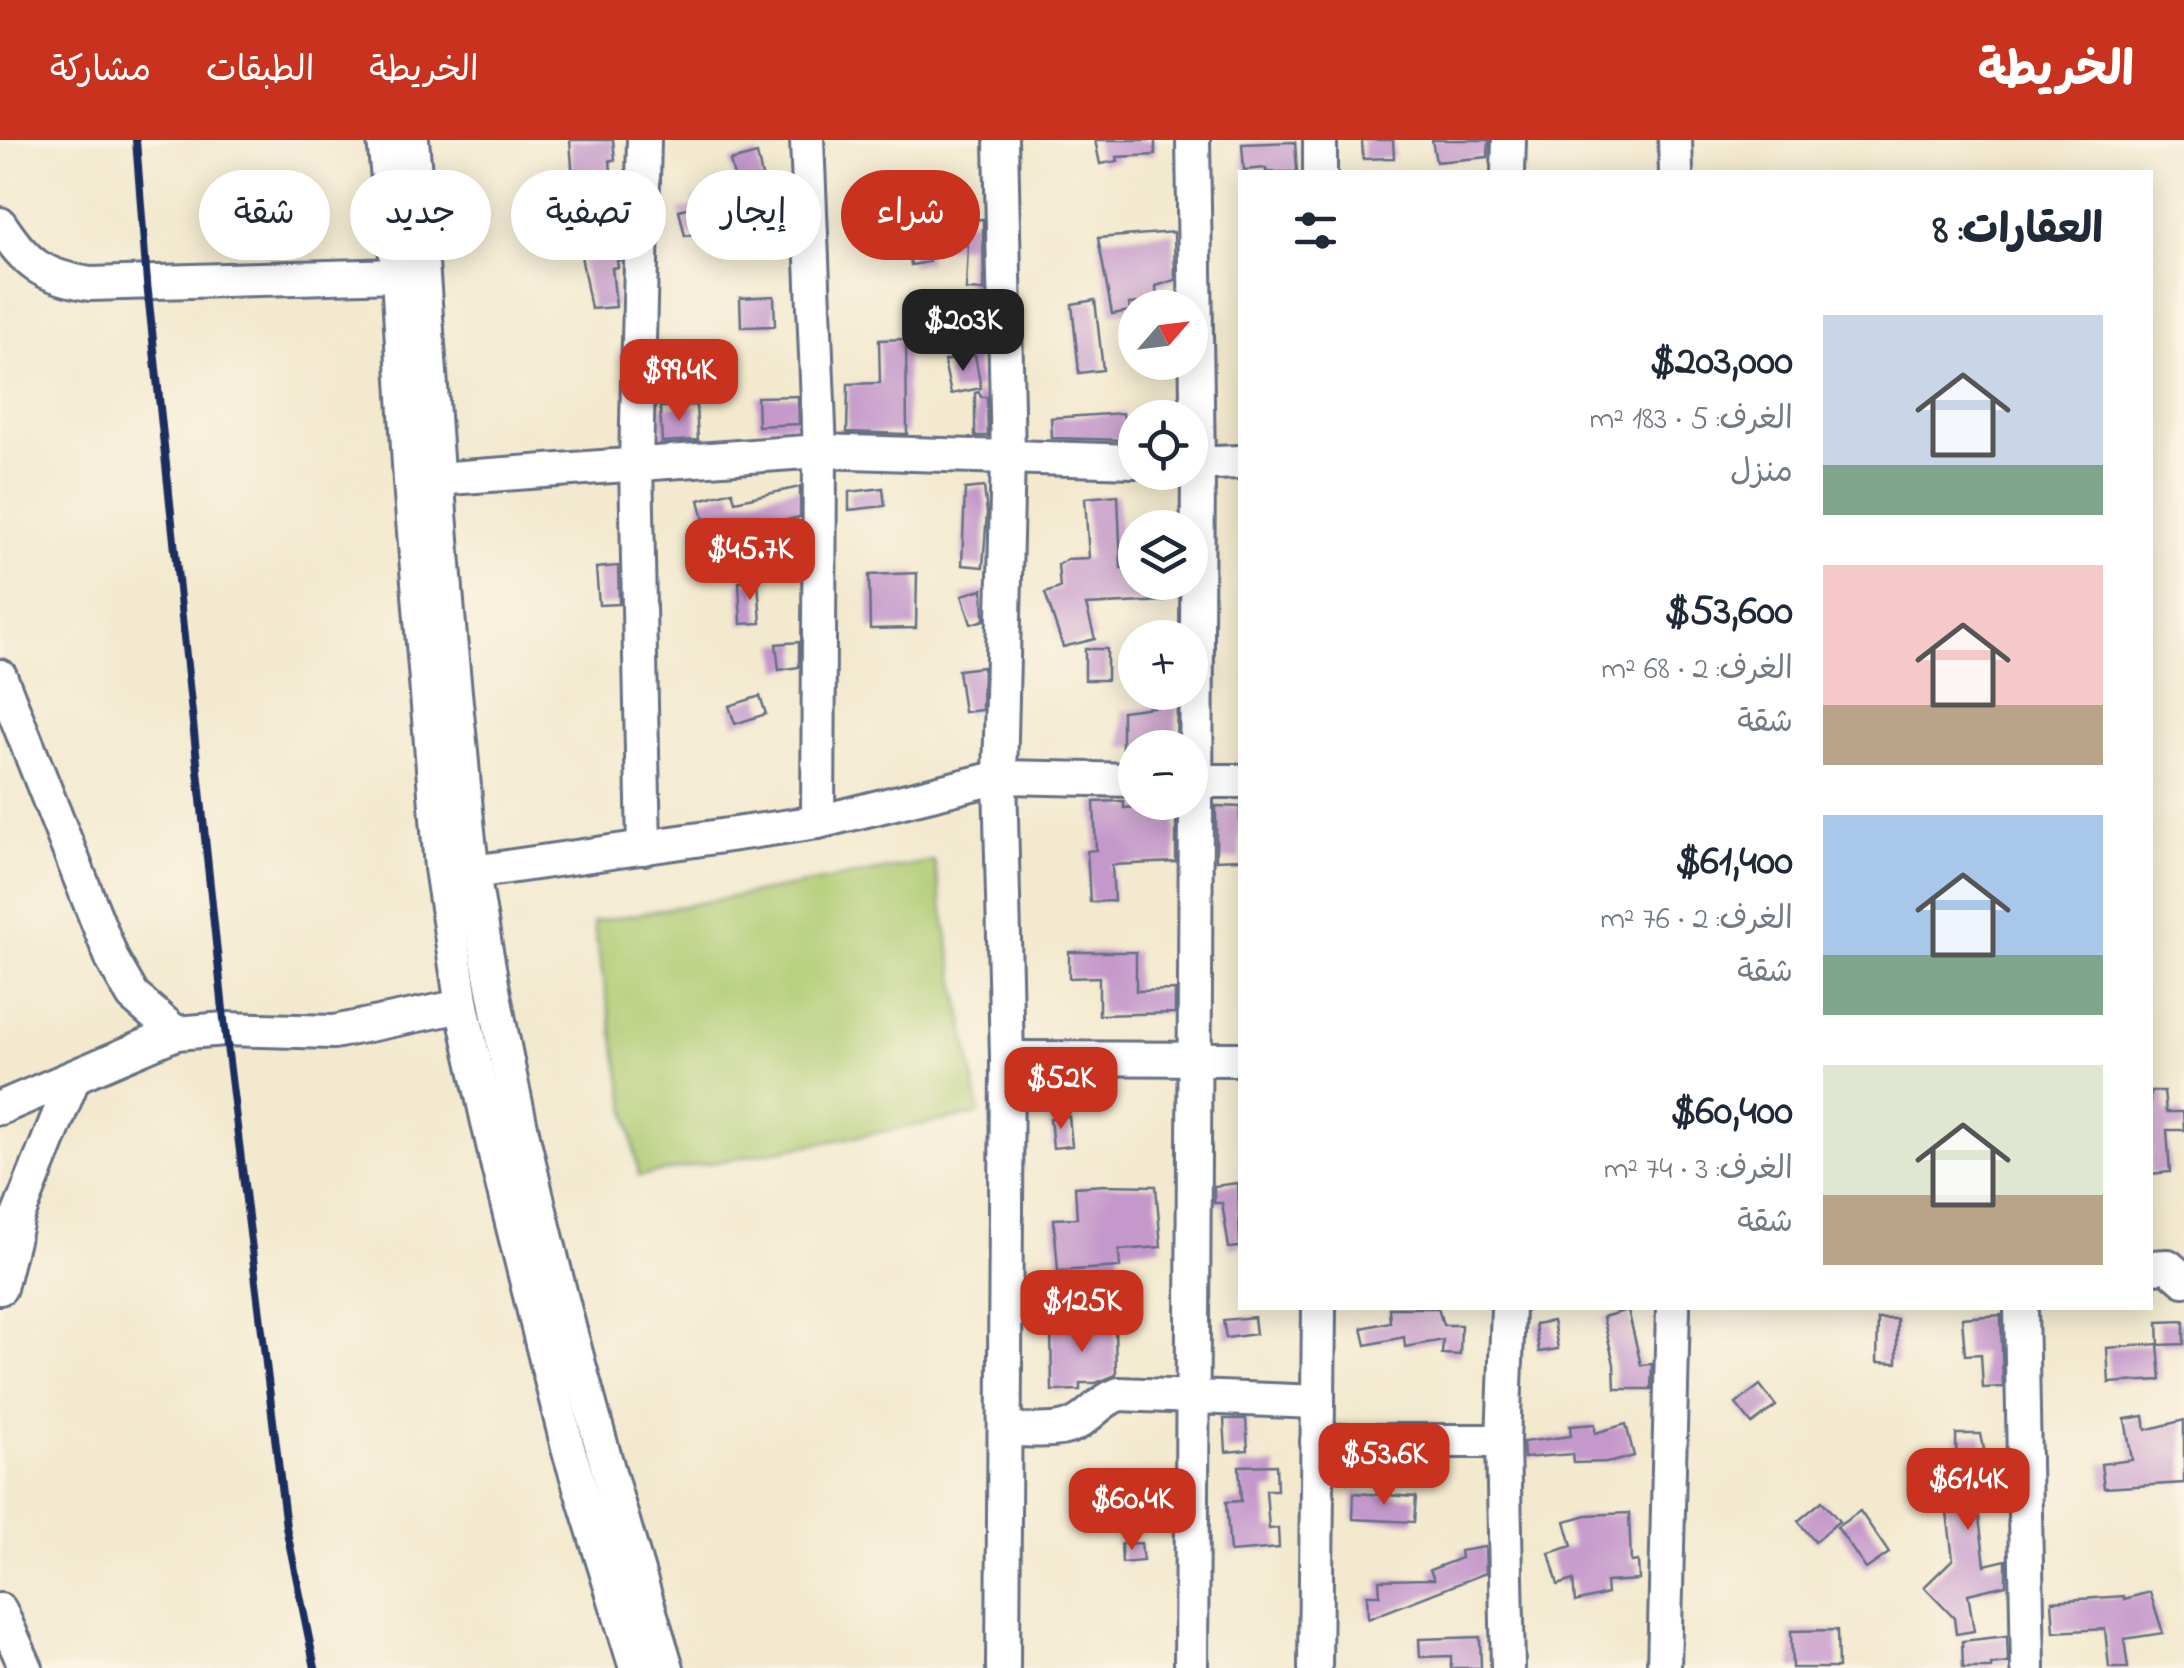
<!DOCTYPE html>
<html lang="ar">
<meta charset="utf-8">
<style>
body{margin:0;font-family:"Indie Flower","Playpen Sans Arabic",sans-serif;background:#f6f6f7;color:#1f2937;direction:rtl;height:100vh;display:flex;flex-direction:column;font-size:38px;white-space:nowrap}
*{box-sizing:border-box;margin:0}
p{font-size:32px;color:#747a83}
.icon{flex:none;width:55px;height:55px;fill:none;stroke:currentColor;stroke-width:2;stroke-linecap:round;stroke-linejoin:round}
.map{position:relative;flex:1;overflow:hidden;direction:ltr}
.sheet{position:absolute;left:1238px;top:30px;width:915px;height:1140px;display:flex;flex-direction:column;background:#fff;border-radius:0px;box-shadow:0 5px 25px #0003;direction:rtl}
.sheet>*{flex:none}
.top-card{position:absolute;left:30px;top:30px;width:950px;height:90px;direction:rtl;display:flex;gap:20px}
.needle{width:65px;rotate:62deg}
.tools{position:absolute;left:1118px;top:150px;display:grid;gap:20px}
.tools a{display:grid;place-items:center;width:90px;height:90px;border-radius:50%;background:#fff;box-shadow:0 5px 25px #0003;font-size:50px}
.price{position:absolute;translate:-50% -85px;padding:0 22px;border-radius:20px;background:#c8321e;color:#fff;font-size:32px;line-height:65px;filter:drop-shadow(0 2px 5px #0008)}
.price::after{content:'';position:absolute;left:50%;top:60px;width:30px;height:22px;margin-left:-15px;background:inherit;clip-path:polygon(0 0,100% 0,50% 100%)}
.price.on{background:#222;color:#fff}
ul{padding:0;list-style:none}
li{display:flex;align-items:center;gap:30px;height:250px;padding:0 50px}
li span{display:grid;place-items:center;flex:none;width:280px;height:200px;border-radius:0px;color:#555}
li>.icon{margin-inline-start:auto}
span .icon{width:120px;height:120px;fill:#fffc;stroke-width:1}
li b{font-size:42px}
h2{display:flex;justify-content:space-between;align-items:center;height:120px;padding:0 50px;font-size:42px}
.chip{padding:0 35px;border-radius:45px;background:#fff;box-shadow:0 5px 25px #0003;font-size:35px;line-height:90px}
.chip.on{background:#c8321e;color:#fff}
header{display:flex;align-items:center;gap:60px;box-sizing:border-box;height:140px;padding:0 50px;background:#c8321e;color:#fff}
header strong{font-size:48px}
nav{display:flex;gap:55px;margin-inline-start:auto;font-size:35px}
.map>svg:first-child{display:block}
</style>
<header>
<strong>الخريطة</strong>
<nav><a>الخريطة</a><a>الطبقات</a><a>مشاركة</a></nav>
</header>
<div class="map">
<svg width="2184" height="1528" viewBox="0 0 2184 1528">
<rect width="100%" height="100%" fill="#fcf5e5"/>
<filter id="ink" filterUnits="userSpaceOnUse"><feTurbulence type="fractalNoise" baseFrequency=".01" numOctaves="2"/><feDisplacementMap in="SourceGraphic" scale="20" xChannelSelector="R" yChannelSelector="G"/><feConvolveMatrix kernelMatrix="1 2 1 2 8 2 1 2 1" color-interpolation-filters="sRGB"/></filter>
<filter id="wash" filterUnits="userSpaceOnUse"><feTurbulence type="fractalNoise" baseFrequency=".0048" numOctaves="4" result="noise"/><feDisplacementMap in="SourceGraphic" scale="40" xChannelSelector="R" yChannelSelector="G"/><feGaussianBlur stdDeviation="2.25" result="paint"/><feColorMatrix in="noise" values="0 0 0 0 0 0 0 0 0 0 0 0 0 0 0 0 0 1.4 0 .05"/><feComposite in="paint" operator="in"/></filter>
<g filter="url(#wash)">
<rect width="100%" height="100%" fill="#f2e9ce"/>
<polygon fill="#afcb72" stroke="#657d68" stroke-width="2.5" points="934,721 980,974 639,1036 593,782"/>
<g id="blocks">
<g fill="#c498cb">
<polygon points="570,0 613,0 615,20 610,20 617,97 622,97 621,120 617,121 618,127 612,128 616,167 591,169 577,94"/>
<polygon points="1095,0 1155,0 1155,15 1117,17 1118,21 1100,24"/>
<polygon points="1362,0 1393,0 1394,18 1363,19"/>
<polygon points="1432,0 1489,0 1488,17 1436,22"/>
<polygon points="1295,2 1297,32 1266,32 1266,28 1244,30 1242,4"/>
<polygon points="757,14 765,50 739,56 744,83 685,96 679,70 695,66 693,58 737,48 730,21"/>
<polygon points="949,38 954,82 983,79 984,151 966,150 968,105 927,111 929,122 911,125 902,65 922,62 920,42"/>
<polygon points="1174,92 1175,140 1156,146 1157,162 1129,164 1130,171 1112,174 1098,98"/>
<polygon points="774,156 775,186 741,187 740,158"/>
<polygon points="1095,160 1103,230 1079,233 1072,164"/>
<polygon points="906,199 907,294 847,292 848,244 880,243 879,200"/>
<polygon points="975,215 981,248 951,254 944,221"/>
<polygon points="979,252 981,257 987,257 988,296 975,296 975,253"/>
<polygon points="798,256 799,284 758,286 757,257"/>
<polygon points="696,265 698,300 662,302 660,267"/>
<polygon points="1123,273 1126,300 1052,298 1051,278"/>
<polygon points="800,347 800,377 773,383 775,395 748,400 745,386 708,395 699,360 732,351 735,361"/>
<polygon points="984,347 987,373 983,427 962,425 965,349"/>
<polygon points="883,348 885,366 849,370 849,352"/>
<polygon points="1118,355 1121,428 1135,426 1135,442 1161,442 1164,461 1086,465 1095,499 1063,507 1045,453 1060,448 1058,425 1068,419 1089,418 1085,358"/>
<polygon points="618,426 619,464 599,465 596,428"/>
<polygon points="917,433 916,488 870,489 869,435"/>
<polygon points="758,441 761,483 741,484 739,442"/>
<polygon points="983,449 984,480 971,484 962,455"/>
<polygon points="799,502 799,527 779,530 776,504"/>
<rect x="1085" y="509" width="22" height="31"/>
<polygon points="983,527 982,570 964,572 958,530"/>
<polygon points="760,556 766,574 735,584 729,566"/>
<polygon points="1177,564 1176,608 1122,608 1122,571"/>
<polygon points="1124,661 1124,668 1176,665 1176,722 1112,725 1114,761 1090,762 1087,711 1096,710 1094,662"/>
<polygon points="1216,666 1240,667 1240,719 1216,720"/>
<polygon points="1069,812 1136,812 1136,851 1175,850 1175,873 1099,875 1099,837 1069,838"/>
<polygon points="2150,951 2164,951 2166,972 2183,972 2184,990 2167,990 2170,1032 2150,1034"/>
<polygon points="1069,976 1072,1006 1053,1008 1050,978"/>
<polygon points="1238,1043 1240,1107 1229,1108 1222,1063 1214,1063 1214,1046"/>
<polygon points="1105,1045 1156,1046 1161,1107 1119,1110 1120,1127 1058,1131 1054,1079 1077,1078 1075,1047"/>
<polygon points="1389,1168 1438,1168 1443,1185 1461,1185 1460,1215 1442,1214 1443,1200 1405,1207 1404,1197 1366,1205 1362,1188 1390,1182"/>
<polygon points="1628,1170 1641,1225 1652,1224 1651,1249 1615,1249 1614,1224 1603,1177"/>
<polygon points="2001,1175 2003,1247 1983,1248 1981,1214 1965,1215 1962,1178"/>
<polygon points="1254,1177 1256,1194 1226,1198 1223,1180"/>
<polygon points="1878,1179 1897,1179 1897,1223 1877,1222"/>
<polygon points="1553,1181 1558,1209 1539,1212 1535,1184"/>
<polygon points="2184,1181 2184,1204 2159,1205 2158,1182"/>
<polygon points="1051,1185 1115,1185 1116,1235 1096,1243 1080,1243 1080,1250 1052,1251"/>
<polygon points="2158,1204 2161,1240 2109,1243 2107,1208"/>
<polygon points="1760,1245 1776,1266 1752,1284 1736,1264"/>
<polygon points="2144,1276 2146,1290 2184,1280 2184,1343 2104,1348 2101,1324 2132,1320 2125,1279"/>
<polygon points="1224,1279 1246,1279 1248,1310 1226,1312"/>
<polygon points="1595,1284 1595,1293 1626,1284 1634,1316 1612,1322 1573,1323 1572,1314 1524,1318 1523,1302 1571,1296 1570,1286"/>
<polygon points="1956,1294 1981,1294 1985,1314 2004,1314 2004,1346 1975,1346 1985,1425 2006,1420 2006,1445 1968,1454 1974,1491 1956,1494 1954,1478 1924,1447 1953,1419 1944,1350 1957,1349"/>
<polygon points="1276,1325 1277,1350 1266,1350 1269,1389 1278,1388 1279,1408 1230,1412 1226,1362 1241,1361 1239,1326"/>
<polygon points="1159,1353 1160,1384 1128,1385 1127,1355"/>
<polygon points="1354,1353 1416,1357 1414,1382 1353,1379"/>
<polygon points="1822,1361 1839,1381 1815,1402 1798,1381"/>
<polygon points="1860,1371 1889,1413 1866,1429 1837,1387"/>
<polygon points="1629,1373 1631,1422 1638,1421 1639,1440 1606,1442 1607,1454 1575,1462 1573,1440 1558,1445 1549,1413 1572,1406 1565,1381 1587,1375"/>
<polygon points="1141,1403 1143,1421 1122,1423 1121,1404"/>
<polygon points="1485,1407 1486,1433 1368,1479 1367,1455 1380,1455 1379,1440 1434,1439 1430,1430 1461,1418 1460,1411"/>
<polygon points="2150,1452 2163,1493 2124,1499 2128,1528 2109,1528 2105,1489 2054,1492 2052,1461 2124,1456 2124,1459"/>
<polygon points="1837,1490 1838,1528 1792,1528 1791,1491"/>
<polygon points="2007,1496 2008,1523 1991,1525 1991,1528 1963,1528 1962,1501"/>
<polygon points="1480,1497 1481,1528 1451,1528 1451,1516 1420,1517 1419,1499"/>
</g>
</g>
</g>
<g filter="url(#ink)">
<use href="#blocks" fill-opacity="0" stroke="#667085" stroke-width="2.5"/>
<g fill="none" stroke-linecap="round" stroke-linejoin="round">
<g stroke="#667085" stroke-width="38">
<g id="minor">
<polyline points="384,0 398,135 410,342 441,728 462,866 498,1027 568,1308 636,1528"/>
<path d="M412 0C430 197 438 395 459 592 464 638 466 686 473 732 515 1005 586 1264 667 1528"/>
<polyline points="807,0 820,311 818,682"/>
<polyline points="1001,0 1008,316 1000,637 1007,918 1003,1528"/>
<polyline points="1320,0 1320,32"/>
<polyline points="1675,0 1676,32"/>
<polyline points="1508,32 1509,0"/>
<path d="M0 84C27 125 42 136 90 144L398 135"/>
<polyline points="1190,324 1240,322"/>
<polyline points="436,339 820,311 1135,321"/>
<polyline points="0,536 113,821 133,856 176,893"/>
<polyline points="1190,641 1240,641"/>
<polyline points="644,708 636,323 644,0"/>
<polyline points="473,732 818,682 1000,637 1135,640"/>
<polyline points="1007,918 1240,919"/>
<polyline points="0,968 176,893 225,889 334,892 462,866"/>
<polyline points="2150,1127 2168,1126 2184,1140"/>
<polyline points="0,1148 18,1076 74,937"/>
<polyline points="2021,1168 2028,1528"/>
<path d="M1006 1290C1028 1289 1059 1295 1079 1282 1094 1272 1102 1260 1119 1254L1318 1262"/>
<polyline points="1317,1301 1503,1301"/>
<polyline points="0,1470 26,1528"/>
<polyline points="1191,1528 1198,324 1193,0"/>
<polyline points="1315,1528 1319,1168"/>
<polyline points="1508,1528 1503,1301 1508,1168"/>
<polyline points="1664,1528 1673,1168"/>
</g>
</g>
<use href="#minor" stroke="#fff" stroke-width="32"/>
<polyline stroke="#1b2f5e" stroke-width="8" points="136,0 147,143 225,889 286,1387 315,1528"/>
</g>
</g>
</svg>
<div class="tools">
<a><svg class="needle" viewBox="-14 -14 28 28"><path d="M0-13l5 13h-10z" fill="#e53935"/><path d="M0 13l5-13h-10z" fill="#747a83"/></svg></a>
<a><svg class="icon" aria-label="locate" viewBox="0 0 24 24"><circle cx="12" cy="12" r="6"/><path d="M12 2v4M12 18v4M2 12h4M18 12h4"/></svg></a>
<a><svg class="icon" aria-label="layers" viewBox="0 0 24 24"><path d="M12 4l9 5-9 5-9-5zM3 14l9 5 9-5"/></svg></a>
<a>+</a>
<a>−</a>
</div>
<b class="price on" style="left:963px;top:234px">$203K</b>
<b class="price" style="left:679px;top:284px">$99.4K</b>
<b class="price" style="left:750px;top:463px">$45.7K</b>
<b class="price" style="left:1061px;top:992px">$52K</b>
<b class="price" style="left:1082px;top:1215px">$125K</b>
<b class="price" style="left:1384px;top:1368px">$53.6K</b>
<b class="price" style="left:1968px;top:1393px">$61.4K</b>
<b class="price" style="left:1132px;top:1413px">$60.4K</b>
<div class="top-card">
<a class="chip on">شراء</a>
<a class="chip">إيجار</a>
<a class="chip">تصفية</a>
<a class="chip">جديد</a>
<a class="chip">شقة</a>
</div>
<section class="sheet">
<h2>العقارات: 8<svg class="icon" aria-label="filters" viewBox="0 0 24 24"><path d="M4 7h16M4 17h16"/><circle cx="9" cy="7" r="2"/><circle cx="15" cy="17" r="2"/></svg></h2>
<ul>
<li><span style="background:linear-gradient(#c9d6e8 75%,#7fa58c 0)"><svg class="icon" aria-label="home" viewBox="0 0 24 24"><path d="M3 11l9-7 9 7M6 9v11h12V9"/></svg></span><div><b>$203,000</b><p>الغرف: 5 · 183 m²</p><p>منزل</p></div></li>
<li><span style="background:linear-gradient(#f6c9c9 70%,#b9a48a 0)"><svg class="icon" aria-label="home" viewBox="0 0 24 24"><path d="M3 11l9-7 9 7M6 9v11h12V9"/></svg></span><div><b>$53,600</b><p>الغرف: 2 · 68 m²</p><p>شقة</p></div></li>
<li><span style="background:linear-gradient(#a9c7e8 70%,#7fa58c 0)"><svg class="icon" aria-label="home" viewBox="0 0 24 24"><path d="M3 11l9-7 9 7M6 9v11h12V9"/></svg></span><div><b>$61,400</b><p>الغرف: 2 · 76 m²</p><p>شقة</p></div></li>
<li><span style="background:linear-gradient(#dfe7d0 65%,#b9a48a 0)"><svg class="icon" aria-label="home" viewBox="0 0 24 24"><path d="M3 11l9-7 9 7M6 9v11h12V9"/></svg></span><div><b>$60,400</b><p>الغرف: 3 · 74 m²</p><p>شقة</p></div></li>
</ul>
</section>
</div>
